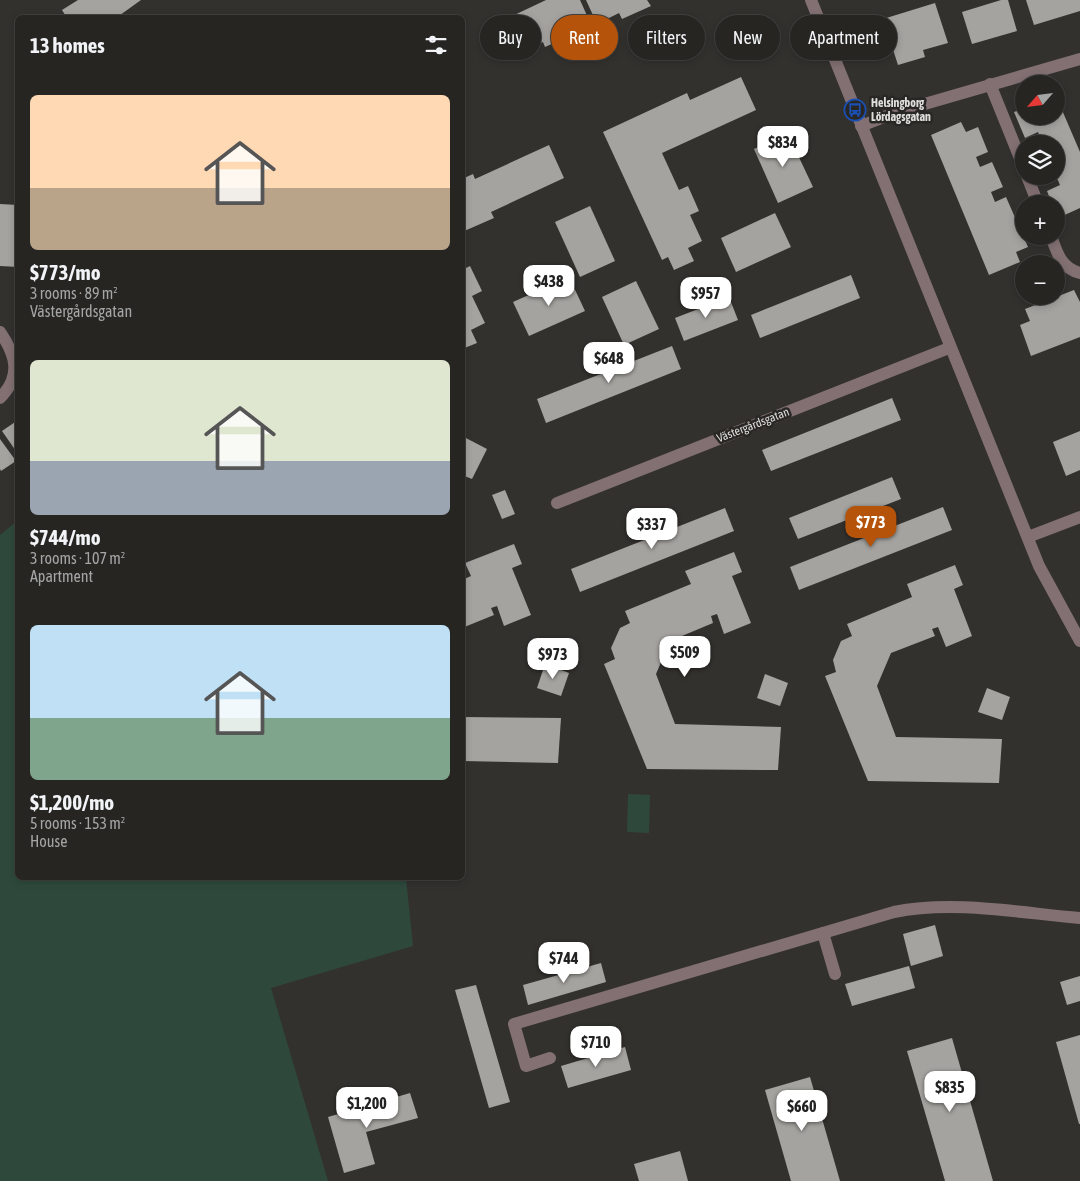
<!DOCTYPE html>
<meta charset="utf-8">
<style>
body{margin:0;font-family:"Asap Condensed",sans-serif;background:#32312f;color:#f1f3f6;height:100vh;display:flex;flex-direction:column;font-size:19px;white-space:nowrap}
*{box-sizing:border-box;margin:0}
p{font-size:16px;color:#a4a5a5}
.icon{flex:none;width:28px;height:28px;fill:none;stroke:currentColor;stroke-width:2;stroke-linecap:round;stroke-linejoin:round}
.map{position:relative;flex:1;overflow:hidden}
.sheet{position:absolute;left:15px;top:15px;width:450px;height:865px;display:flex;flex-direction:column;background:#262522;border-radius:8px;box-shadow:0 2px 8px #0003,0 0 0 1px #424240}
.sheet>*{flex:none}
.top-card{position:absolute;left:480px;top:15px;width:475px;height:45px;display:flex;gap:10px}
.needle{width:32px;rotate:242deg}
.controls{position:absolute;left:1015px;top:75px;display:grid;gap:10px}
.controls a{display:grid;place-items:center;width:50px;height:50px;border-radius:50%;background:#262522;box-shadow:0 2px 8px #0003,0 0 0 1px #424240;font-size:25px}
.price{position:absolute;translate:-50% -42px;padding:0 11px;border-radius:10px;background:#fff;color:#222;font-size:16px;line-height:32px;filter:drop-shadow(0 1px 2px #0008)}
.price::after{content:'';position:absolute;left:50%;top:30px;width:15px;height:11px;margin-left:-8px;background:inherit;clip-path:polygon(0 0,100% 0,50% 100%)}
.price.active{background:#b45309;color:#fff}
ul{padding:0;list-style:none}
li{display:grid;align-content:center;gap:10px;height:265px;padding:0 15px}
li span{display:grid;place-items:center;height:155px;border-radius:8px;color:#555}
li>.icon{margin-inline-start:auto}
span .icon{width:90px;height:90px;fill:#fffc;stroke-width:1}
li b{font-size:21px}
h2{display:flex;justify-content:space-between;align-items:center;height:60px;padding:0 15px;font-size:21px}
.tag{padding:0 18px;border-radius:22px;background:#262522;box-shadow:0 2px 8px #0003,0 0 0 1px #424240;font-size:18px;line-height:45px}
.tag.active{background:#b45309;color:#fff}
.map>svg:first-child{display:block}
</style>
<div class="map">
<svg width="1080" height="1181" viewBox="0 0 1080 1181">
<rect width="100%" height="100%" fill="#33312e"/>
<g fill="#2e493c">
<polygon points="17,521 18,878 406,878 413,946 271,988 328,1181 0,1181 0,535"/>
<polygon points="628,794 650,795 649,833 627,832"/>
</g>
<g fill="#a5a39f">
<polygon points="78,0 141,0 116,18 67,18 62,10"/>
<polygon points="546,0 580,0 589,20 571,29 574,34 545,47 543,42 520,53 504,20"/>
<polygon points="586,0 647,0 651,6 622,19 619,13 597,24"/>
<polygon points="1001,0 1008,0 1017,31 972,44 962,12"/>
<polygon points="1026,0 1080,0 1080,11 1034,25"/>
<polygon points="935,3 948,43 923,50 925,57 898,65 883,19"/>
<polygon points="741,77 756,110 662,153 679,190 688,186 699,211 690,215 702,241 688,248 694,261 674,270 668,257 662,260 603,132 687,93 690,100"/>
<polygon points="1056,96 1080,152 1080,208 1058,218 1056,204 1052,204 1047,191 1060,185 1056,176 1056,144 1038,144 1042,142 1038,132 1025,138 1014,112 1024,108 1024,116 1056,116"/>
<polygon points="961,122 966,132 978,127 988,152 976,157 980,167 992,162 1003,187 991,192 995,202 1006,197 1028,247 1016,252 1020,262 989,275 931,135"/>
<polygon points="788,134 813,187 778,203 754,149"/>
<polygon points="549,145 564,178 491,212 494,218 462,232 462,179 473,174 475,179"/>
<polygon points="0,204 18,205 18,267 0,266"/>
<polygon points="590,206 615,261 580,277 555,222"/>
<polygon points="775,213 791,247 736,272 721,238"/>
<polygon points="470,266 482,291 472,296 485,323 471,330 477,343 462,349 462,270"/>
<polygon points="851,275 860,298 760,338 751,315"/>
<polygon points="569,277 585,311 529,336 513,302"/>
<polygon points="636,281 659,329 624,345 602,297"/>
<polygon points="1074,290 1080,302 1080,337 1031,356 1020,325 1030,321 1025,309"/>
<polygon points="729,297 738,320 684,341 675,318"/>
<polygon points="672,346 681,369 546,423 537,399"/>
<polygon points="892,398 901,420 771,471 762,450"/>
<polygon points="18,420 18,454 2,431"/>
<polygon points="1080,431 1080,470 1066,476 1053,442"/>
<polygon points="462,436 487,449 472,479 462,475"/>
<polygon points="0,439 16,461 1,471 0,469"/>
<polygon points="892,477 901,499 798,539 789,518"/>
<polygon points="505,490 515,514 502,519 492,495"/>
<polygon points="943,507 952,530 799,590 790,567"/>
<polygon points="725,508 734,531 580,592 571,569"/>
<polygon points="514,544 522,564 512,568 531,615 504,626 497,606 491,608 494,615 462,628 462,580 471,576 465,563"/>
<polygon points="734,552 742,572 732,576 751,623 724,634 717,614 711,616 713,623 670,641 656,674 675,724 781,727 778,770 647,769 604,664 615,659 611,648 620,628 630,623 625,611 691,584 685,571"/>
<polygon points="955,565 963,585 954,589 972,636 946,647 938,627 932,629 935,636 891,653 877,686 896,737 1002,739 999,783 868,781 825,676 836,672 833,660 841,641 852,636 847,624 912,597 907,584"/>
<polygon points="545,664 569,673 561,696 537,688"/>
<polygon points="765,674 788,683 780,706 757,698"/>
<polygon points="987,688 1010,697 1002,720 978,712"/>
<polygon points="462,717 561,718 558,763 462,761"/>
<polygon points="935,925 943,956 911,966 903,934"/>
<polygon points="601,963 606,982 528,1005 523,985"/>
<polygon points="909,966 915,988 852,1006 845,984"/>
<polygon points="1080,976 1080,1001 1067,1005 1060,982"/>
<polygon points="476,985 510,1102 489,1108 455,990"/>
<polygon points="1080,1035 1080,1124 1079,1124 1056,1042"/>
<polygon points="952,1038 993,1181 945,1181 907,1051"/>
<polygon points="625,1047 631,1070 568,1088 561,1066"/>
<polygon points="810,1077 823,1122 840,1181 791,1181 765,1090"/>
<polygon points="410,1093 418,1118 366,1132 375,1164 344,1173 328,1117"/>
<polygon points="680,1151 688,1181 639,1181 634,1164"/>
</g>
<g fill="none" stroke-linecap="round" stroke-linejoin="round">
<g stroke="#827072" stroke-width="12">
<polyline points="811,0 1039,566 1080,641"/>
<polyline points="990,84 1024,168"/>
<polyline points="861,126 897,112 1080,59"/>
<polyline points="1027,176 1038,204"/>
<path d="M1051 236C1057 253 1061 268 1080 273"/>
<path d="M0 332C16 355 22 376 0 398"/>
<polyline points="557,503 949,348"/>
<polyline points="1028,537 1080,517"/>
<polyline points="823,933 835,974"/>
<path d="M550 1058 526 1066 514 1024 894 912C954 900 1020 913 1080 918"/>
</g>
</g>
<defs>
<g id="bus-ring" transform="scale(1.125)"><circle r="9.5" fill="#292724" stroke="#1a4fb4" stroke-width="1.5"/><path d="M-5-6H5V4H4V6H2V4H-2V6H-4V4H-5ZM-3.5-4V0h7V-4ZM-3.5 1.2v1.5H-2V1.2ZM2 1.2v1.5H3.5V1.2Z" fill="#1a4fb4"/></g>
</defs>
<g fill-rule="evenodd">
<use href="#bus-ring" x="855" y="110"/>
</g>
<g text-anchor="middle" stroke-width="5" stroke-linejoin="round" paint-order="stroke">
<g font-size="12" font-weight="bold" fill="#dfdedc" stroke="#292724" text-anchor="start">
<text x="871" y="107">Helsingborg<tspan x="871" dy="14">Lördagsgatan</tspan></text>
</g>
<g font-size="12" fill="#dfdedc" stroke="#292724">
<text transform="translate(753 425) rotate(-21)" y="4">Västergårdsgatan</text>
</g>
</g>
</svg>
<div class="controls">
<a><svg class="needle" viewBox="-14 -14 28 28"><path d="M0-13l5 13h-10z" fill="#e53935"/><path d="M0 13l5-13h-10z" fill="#a4a5a5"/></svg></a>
<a><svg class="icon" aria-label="layers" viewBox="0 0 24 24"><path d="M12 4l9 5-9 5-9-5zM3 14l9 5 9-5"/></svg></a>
<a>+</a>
<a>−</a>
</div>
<b class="price" style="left:783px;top:168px">$834</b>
<b class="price" style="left:549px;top:307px">$438</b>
<b class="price" style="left:706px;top:319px">$957</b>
<b class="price" style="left:609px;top:384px">$648</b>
<b class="price active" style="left:871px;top:548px">$773</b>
<b class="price" style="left:652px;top:550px">$337</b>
<b class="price" style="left:685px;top:678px">$509</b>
<b class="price" style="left:553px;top:680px">$973</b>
<b class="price" style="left:564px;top:984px">$744</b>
<b class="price" style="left:596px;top:1068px">$710</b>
<b class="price" style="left:950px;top:1113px">$835</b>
<b class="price" style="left:367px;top:1129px">$1,200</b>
<b class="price" style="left:802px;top:1132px">$660</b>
<div class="top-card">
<a class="tag">Buy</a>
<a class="tag active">Rent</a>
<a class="tag">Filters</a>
<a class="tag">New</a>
<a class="tag">Apartment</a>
</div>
<section class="sheet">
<h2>13 homes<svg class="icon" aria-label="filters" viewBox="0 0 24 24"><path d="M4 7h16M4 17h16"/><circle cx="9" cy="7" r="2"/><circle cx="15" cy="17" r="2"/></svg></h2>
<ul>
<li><span style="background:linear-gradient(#ffd9b3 60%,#b9a48a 0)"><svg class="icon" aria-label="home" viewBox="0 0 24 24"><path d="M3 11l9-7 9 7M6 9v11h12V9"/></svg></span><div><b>$773/mo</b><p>3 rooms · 89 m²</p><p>Västergårdsgatan</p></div></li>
<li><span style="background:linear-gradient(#dfe7d0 65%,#9aa5b1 0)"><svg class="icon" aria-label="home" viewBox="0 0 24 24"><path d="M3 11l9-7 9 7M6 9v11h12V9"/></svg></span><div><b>$744/mo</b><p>3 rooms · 107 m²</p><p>Apartment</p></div></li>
<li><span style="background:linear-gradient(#bfe0f5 60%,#7fa58c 0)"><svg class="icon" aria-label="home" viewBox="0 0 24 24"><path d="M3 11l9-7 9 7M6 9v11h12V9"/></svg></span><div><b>$1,200/mo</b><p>5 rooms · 153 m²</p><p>House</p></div></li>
</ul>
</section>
</div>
